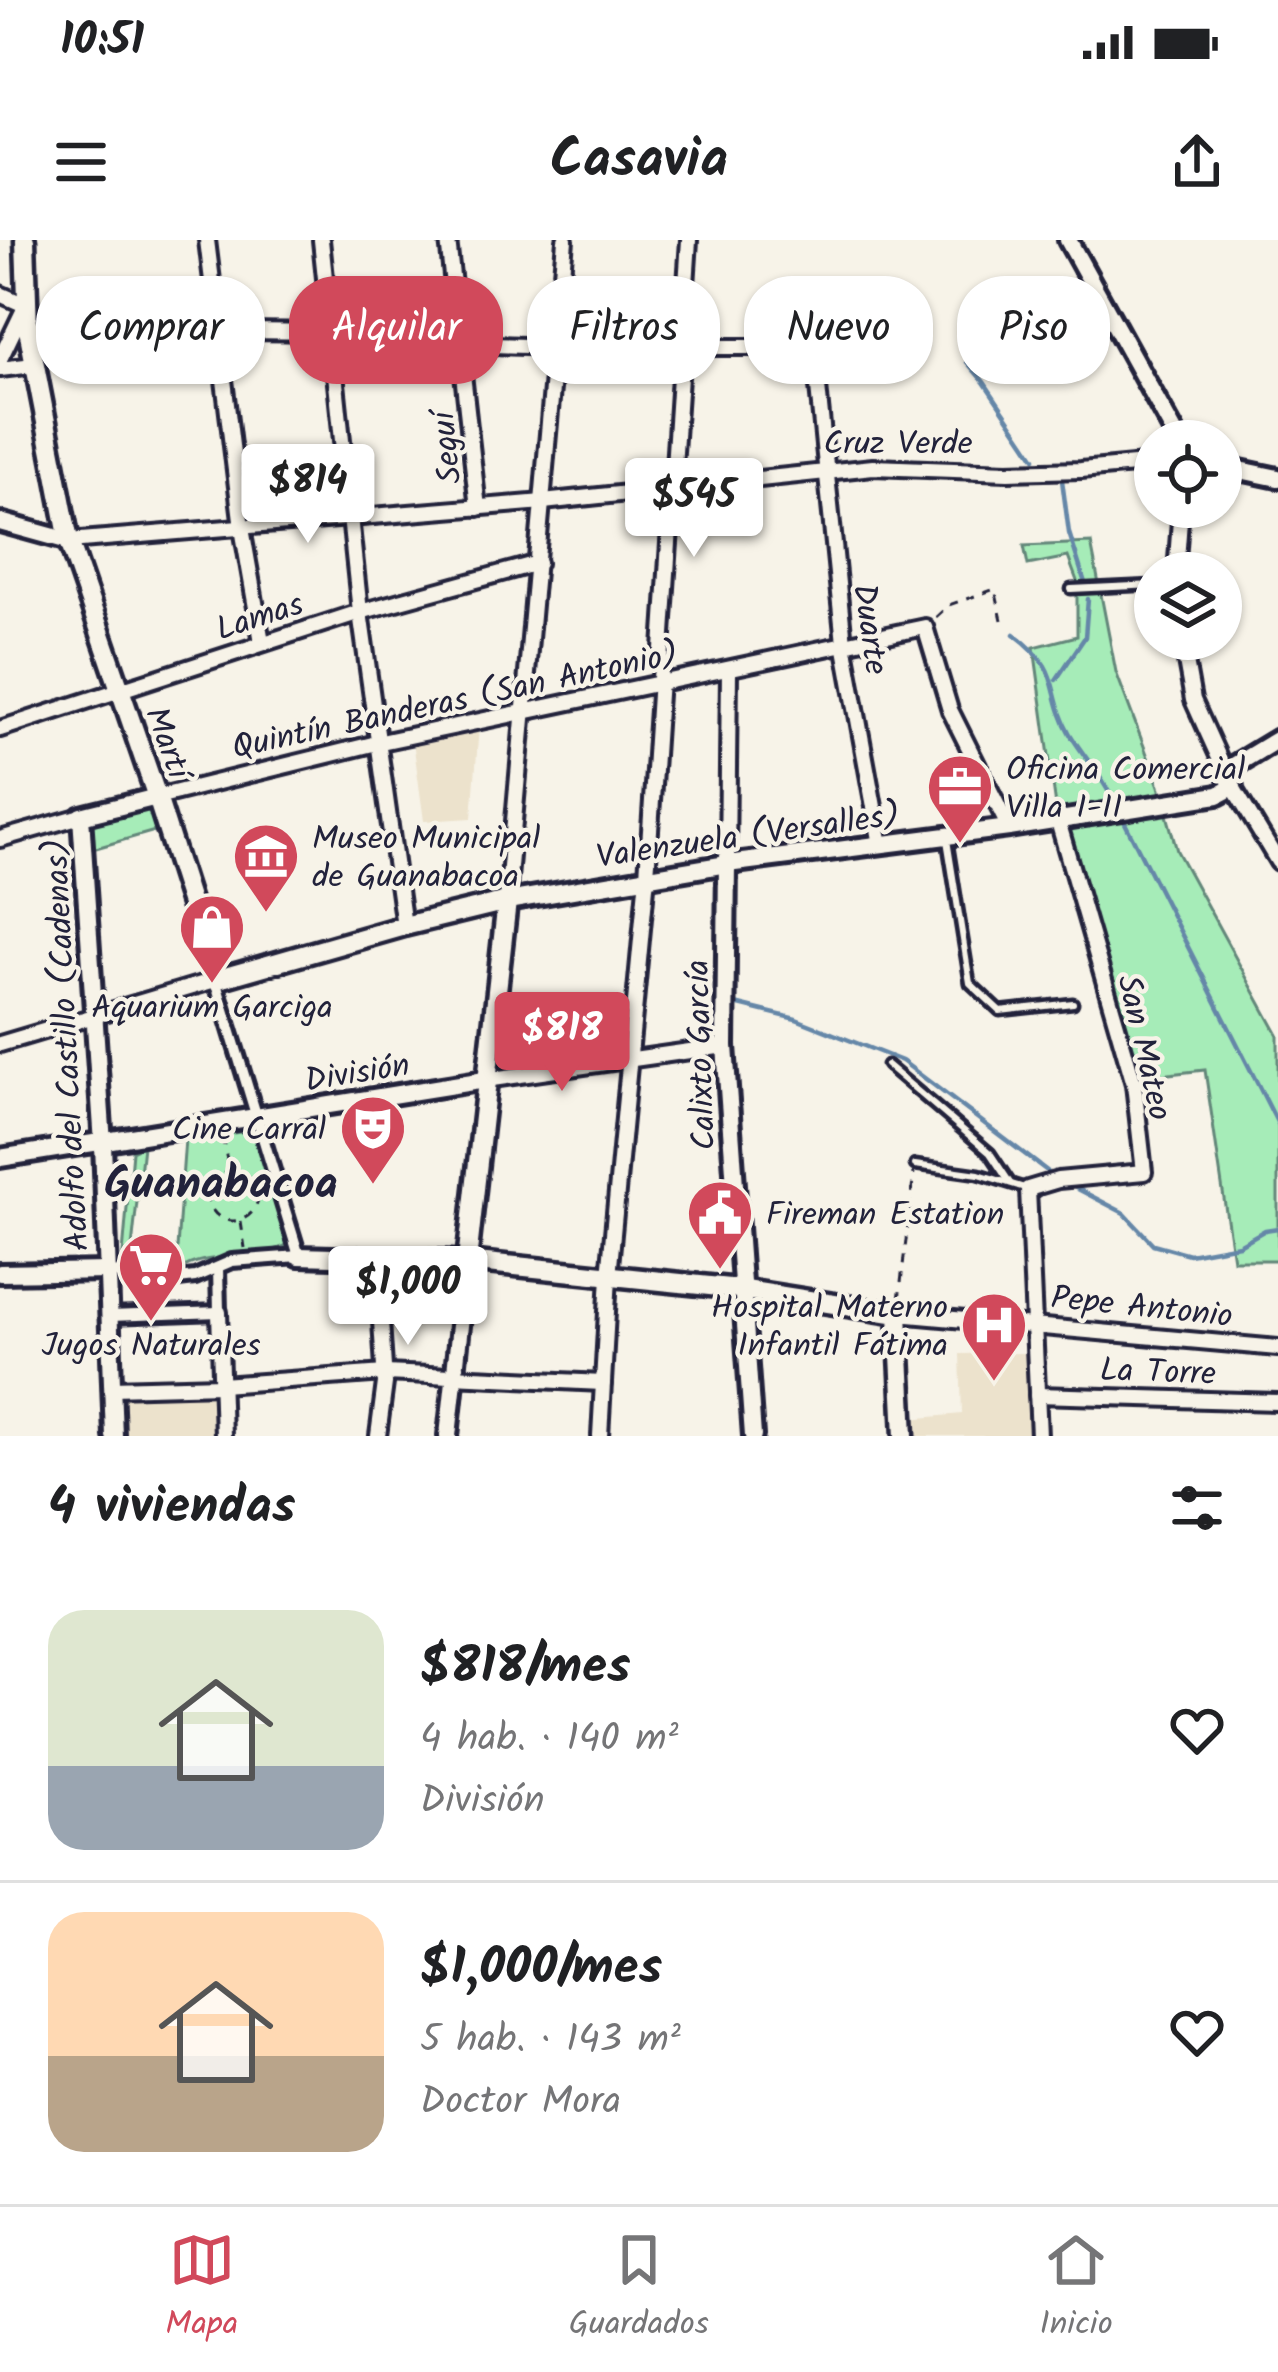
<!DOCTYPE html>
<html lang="es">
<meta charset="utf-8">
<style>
body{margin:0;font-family:Kalam,sans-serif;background:#f2f2f2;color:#202124;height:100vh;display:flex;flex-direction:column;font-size:45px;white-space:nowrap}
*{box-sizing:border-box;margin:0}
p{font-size:39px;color:#757577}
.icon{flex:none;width:66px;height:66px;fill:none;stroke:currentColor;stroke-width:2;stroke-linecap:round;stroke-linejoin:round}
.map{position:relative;height:1196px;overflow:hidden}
.details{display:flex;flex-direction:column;background:#fff;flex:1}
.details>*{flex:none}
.banner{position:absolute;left:36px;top:36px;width:1206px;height:108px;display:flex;gap:24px}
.controls{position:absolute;left:1134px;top:180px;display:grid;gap:24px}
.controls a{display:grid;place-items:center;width:108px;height:108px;border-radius:50%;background:#fff;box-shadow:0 3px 9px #0004;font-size:60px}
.price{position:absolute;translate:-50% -102px;padding:0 27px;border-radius:12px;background:#fff;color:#222;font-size:39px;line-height:78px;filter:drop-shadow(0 3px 6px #0008)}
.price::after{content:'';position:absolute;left:50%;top:72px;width:36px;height:27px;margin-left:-18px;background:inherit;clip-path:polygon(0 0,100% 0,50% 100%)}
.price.current{background:#d1495b;color:#fff}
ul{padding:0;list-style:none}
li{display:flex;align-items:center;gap:36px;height:300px;padding:0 48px}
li+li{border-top:3px solid #e0e0e0}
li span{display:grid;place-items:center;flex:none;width:336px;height:240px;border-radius:36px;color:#555}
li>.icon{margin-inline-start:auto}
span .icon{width:144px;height:144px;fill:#fffc;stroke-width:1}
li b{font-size:51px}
h2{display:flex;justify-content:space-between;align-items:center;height:144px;padding:0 48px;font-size:51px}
.tag{padding:0 42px;border-radius:48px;background:#fff;box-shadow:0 3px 9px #0004;font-size:42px;line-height:108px}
.tag.current{background:#d1495b;color:#fff}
.status{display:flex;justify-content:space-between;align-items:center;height:84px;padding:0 60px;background:#fff;direction:ltr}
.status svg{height:33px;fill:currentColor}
header{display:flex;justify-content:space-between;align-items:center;height:156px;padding:0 48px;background:#fff;font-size:54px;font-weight:700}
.menu{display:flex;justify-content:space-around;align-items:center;height:168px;border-top:3px solid #e0e0e0;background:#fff;font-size:33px;color:#757577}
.menu a{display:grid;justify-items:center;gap:6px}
.menu .current{color:#d1495b}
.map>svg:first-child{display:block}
</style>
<div class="status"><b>10:51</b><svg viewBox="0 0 49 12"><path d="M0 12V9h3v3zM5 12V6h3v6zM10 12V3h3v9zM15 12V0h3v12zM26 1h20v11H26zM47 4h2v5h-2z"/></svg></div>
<header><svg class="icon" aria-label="menu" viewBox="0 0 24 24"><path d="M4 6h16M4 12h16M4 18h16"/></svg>Casavia<svg class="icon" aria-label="share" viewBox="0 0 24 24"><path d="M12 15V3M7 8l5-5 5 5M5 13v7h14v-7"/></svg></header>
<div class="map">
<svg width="1278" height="1196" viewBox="0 0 1278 1196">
<rect width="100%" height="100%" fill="#f7f3e8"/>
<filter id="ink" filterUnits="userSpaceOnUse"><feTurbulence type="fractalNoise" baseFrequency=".00833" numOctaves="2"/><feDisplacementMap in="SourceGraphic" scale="24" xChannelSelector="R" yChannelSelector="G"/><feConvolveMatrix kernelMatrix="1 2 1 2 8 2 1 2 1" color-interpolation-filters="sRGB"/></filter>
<g filter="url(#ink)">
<g fill="#ece2cc">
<polygon points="479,486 472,578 424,581 413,501"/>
<polygon points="1025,1113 1029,1196 911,1196 909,1179 962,1174 960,1114"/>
<polygon points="212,1152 215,1196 122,1196 121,1157"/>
</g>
<g fill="#a6ecb8" stroke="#64877a" stroke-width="3">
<polygon points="1091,303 1116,432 1159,546 1177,611 1278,795 1278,1020 1233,1020 1205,830 1151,836 1134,844 1058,581 1034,407 1077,396 1077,341 1068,317 1028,325 1024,306"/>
<polygon points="152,561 162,589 89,610 87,580"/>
<path d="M249 891 260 897 290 1003C258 1023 204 1010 178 1031L122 1025 132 911 143 906 131 1017 176 1022 185 899Z"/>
</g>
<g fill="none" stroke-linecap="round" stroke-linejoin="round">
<g stroke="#6587a8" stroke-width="4.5">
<polyline points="967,122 984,142 1035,218"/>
<polyline points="1062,240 1069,293 1085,343"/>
<path d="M1014 394C1065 432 1045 450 1070 494 1084 517 1102 536 1113 560"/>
<polyline points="1056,440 1085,397 1088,359"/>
<polyline points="1124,581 1278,884"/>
<polyline points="735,764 796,779 902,821 1047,931"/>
<polyline points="1072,946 1124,973 1153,1004 1189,1014 1239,1005 1265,990 1278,988"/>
</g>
<g stroke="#22223b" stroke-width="15">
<g id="service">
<polyline points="1071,349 1155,345"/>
<polyline points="947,600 970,743 1000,771 1073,763"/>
<polyline points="887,825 990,913 1010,943"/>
<polyline points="915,925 979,934 1028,949"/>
</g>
</g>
<g stroke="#22223b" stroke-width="20">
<g id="pedestrian">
<polyline points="107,1031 162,1041 195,1037 232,1021 299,1016 215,740"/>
<polyline points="110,1076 219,1072 218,1028"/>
</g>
</g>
<g stroke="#22223b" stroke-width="22">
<g id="minor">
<polyline points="207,0 242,288 262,402"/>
<polyline points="321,0 360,372 404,686"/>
<polyline points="448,0 478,268"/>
<polyline points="0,54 25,65"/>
<polyline points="28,89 331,92 461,104 556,107 889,107"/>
<polyline points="814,107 844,403 881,605"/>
<polyline points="0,119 25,67"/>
<polyline points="0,129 34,125"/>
<polyline points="69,301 543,262 873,227 1008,232 1081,230 1155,223"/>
<polyline points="1176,333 1181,267"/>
<polyline points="1182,399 1193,460 1225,531"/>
<polyline points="0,489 360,372 538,323"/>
<polyline points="1233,547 1278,622"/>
<polyline points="157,557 381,502 925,387 950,470 1009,588"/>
<polyline points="0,599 81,576"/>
<polyline points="727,624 729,431"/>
<polyline points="507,661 565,0"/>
<polyline points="0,804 215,740"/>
<polyline points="485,840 725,806"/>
<polyline points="377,1019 385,1143 378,1196"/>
<polyline points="219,1072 223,1196"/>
<polyline points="898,1074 1278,1108"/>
<polyline points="112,1148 221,1145 385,1133 603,1143"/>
<polyline points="1037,1155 1278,1162"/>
<polyline points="600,1196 609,1036 647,636 689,0"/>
<polyline points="1039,1196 1028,949 1058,940 1144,932 1134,844 1058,581"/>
</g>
</g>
<g stroke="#22223b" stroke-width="26">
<g id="tertiary">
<polyline points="1068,0 1179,201"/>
<polyline points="1221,226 1278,238"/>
<polyline points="0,282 69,301"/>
<polyline points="727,624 725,806 753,1196"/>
<polyline points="507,661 727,624 1009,588 1218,555 1233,547 1225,531 1278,499"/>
<polyline points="0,918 485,840"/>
<polyline points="299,1016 467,1021 448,1196"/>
<polyline points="0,1033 107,1031"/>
<polyline points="114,1196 103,904 81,576 157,557"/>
</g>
</g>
<g stroke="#22223b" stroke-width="27">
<polyline id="secondary" points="25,0 28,89 69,301 157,557 215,740 404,686 507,661 467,1021 739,1049 898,1074 904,1196"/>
</g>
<g stroke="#22223b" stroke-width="3" stroke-dasharray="9 9" stroke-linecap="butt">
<polyline points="936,377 949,365 995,349 1002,380"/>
<polyline points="222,897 229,929"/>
<circle cx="233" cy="956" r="25"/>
<polyline points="241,982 245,1008"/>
<polyline points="899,1060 914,932"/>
</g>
<use href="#service" stroke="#f7f3e8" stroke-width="6"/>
<use href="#pedestrian" stroke="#f7f3e8" stroke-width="10"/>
<use href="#minor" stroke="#f7f3e8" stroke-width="14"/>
<use href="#tertiary" stroke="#f7f3e8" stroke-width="16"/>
<use href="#secondary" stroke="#f7f3e8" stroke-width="18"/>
</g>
</g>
<defs>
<g id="office-pin" transform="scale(3.45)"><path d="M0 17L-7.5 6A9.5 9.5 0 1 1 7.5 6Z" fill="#d1495b" stroke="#f7f3e8"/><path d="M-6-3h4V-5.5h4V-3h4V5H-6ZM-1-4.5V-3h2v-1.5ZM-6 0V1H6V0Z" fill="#fff"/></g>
<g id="museum-pin" transform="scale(3.45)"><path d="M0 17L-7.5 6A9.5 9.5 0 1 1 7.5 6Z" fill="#d1495b" stroke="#f7f3e8"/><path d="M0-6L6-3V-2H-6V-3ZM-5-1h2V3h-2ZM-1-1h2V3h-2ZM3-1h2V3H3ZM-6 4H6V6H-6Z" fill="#fff"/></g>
<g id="shop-pin" transform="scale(3.45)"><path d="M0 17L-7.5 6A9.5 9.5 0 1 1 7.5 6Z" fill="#d1495b" stroke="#f7f3e8"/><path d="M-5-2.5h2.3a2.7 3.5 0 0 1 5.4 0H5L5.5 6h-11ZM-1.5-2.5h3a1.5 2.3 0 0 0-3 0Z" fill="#fff"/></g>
<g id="theatre-pin" transform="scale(3.45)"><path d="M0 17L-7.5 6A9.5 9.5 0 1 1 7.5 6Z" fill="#d1495b" stroke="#f7f3e8"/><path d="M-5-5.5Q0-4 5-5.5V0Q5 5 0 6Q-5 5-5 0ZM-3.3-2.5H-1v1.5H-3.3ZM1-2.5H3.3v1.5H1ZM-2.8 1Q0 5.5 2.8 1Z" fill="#fff"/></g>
<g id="civic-pin" transform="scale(3.45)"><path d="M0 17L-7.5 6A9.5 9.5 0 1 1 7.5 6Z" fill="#d1495b" stroke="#f7f3e8"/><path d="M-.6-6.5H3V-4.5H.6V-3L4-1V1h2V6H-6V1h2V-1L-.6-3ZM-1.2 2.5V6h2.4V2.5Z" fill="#fff"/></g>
<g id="supermarket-pin" transform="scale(3.45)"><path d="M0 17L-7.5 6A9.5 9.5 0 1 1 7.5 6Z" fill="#d1495b" stroke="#f7f3e8"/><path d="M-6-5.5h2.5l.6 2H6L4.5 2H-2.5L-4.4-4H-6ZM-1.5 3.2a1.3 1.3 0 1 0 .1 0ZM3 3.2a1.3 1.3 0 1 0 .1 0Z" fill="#fff"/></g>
<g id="hospital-pin" transform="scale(3.45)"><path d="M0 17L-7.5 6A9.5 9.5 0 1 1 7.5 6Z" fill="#d1495b" stroke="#f7f3e8"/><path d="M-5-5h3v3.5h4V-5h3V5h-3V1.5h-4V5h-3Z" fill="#fff"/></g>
</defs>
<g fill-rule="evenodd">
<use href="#office-pin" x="960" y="547"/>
<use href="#museum-pin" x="266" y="616"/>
<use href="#shop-pin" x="212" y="687"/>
<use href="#theatre-pin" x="373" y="888"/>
<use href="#civic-pin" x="720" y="973"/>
<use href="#supermarket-pin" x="151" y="1025"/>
<use href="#hospital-pin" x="994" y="1085"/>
</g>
<g text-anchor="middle" stroke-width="9" stroke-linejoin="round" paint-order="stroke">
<g font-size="33" fill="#22223b" stroke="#f7f3e8">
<text x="898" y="214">Cruz Verde</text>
<text transform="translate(445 208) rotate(-96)" y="12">Seguí</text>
<text transform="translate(259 375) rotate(-18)" y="12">Lamas</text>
<text transform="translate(872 389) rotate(82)" y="12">Duarte</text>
<text transform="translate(455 459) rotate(-12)" y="12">Quintín Banderas (San Antonio)</text>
<text transform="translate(169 502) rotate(70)" y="12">Martí</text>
<text transform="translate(748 594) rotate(-8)" y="12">Valenzuela (Versalles)</text>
<text transform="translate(65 805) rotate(-93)" y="12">Adolfo del Castillo (Cadenas)</text>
<text transform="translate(1146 807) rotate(77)" y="12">San Mateo</text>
<text transform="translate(699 815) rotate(-92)" y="12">Calixto García</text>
<text transform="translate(357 831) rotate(-9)" y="12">División</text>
<text transform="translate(1142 1065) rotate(6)" y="12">Pepe Antonio</text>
<text transform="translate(1158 1130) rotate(2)" y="12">La Torre</text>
</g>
<g font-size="33" fill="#22223b" stroke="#f7f3e8" text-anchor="start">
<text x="1006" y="540">Oficina Comercial<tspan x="1006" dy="38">Villa I-II</tspan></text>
<text x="312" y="609">Museo Municipal<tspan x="312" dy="38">de Guanabacoa</tspan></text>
<text x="212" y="778" text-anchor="middle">Aquarium Garciga</text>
<text x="326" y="900" text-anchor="end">Cine Carral</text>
<text x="766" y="985">Fireman Estation</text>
<text x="948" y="1078" text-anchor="end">Hospital Materno<tspan x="948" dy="38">Infantil Fátima</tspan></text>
<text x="151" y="1116" text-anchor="middle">Jugos Naturales</text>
</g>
<g font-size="45" font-weight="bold" fill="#22223b" stroke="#f7f3e8">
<text x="221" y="958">Guanabacoa</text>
</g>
</g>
</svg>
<div class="controls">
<a><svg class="icon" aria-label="locate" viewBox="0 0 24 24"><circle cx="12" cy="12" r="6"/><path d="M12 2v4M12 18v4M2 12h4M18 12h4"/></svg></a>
<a><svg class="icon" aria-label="layers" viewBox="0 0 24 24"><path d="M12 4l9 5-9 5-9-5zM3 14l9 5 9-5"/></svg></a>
</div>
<b class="price" style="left:308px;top:306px">$814</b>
<b class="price" style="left:694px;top:320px">$545</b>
<b class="price current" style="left:562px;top:854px">$818</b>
<b class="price" style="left:408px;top:1108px">$1,000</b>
<div class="banner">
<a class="tag">Comprar</a>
<a class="tag current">Alquilar</a>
<a class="tag">Filtros</a>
<a class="tag">Nuevo</a>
<a class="tag">Piso</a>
</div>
</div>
<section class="details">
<h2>4 viviendas<svg class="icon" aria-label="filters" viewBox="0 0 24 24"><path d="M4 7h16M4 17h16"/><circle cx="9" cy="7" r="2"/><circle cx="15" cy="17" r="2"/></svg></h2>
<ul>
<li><span style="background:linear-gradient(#dfe7d0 65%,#9aa5b1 0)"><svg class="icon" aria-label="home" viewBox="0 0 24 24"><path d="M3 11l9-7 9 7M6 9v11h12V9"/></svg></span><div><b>$818/mes</b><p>4 hab. · 140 m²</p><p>División</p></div><svg class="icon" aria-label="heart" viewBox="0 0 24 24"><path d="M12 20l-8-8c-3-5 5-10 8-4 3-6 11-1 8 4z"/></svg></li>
<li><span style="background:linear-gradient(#ffd9b3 60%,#b9a48a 0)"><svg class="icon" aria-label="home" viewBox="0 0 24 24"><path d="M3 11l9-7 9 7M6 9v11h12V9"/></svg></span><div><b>$1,000/mes</b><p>5 hab. · 143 m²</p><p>Doctor Mora</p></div><svg class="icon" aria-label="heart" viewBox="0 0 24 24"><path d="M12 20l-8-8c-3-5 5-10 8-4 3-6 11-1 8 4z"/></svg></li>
</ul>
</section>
<nav class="menu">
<a class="current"><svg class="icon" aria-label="map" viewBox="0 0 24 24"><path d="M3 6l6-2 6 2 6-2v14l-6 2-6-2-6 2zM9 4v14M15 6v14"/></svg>Mapa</a>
<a><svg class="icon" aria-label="saved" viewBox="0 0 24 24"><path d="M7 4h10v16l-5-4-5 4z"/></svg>Guardados</a>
<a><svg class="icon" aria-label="home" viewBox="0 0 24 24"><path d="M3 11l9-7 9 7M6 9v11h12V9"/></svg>Inicio</a>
</nav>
